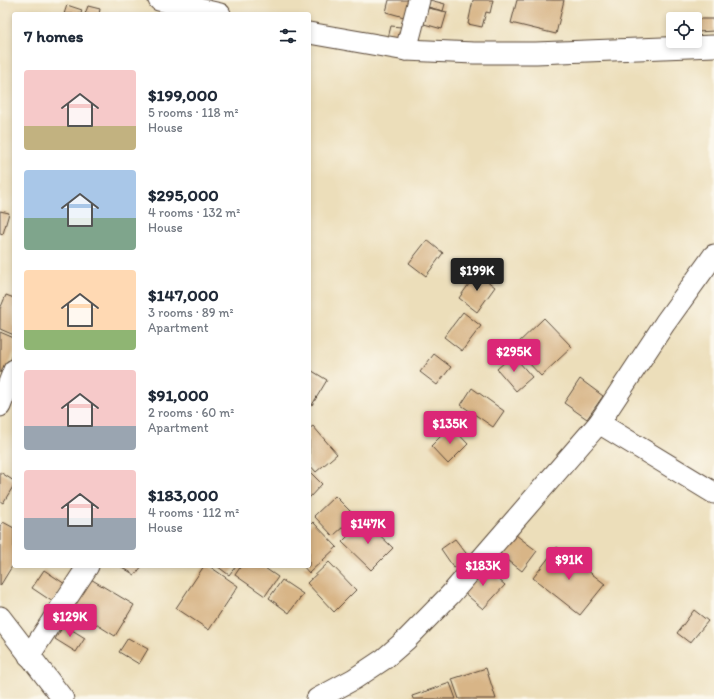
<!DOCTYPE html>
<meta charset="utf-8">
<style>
body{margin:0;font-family:Itim,sans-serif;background:#f2f2f3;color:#1f2937;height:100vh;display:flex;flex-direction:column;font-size:15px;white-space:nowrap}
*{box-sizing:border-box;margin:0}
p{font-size:13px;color:#747a83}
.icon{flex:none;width:22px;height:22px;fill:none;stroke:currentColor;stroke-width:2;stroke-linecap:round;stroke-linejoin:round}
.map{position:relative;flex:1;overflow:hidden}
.details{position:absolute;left:12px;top:12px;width:299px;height:556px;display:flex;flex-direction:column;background:#fff;border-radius:4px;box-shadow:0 2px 6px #0003}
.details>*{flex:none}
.tools{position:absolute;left:666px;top:12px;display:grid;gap:8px}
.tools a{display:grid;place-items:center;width:36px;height:36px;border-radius:4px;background:#fff;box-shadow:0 2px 6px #0003;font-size:20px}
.price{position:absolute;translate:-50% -34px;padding:0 9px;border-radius:4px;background:#db2777;color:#fff;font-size:13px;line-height:26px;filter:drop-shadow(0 1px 2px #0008)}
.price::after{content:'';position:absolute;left:50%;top:24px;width:12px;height:9px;margin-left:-6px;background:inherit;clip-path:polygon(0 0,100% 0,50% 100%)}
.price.selected{background:#222;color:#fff}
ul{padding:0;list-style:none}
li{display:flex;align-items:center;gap:12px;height:100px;padding:0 12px}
li span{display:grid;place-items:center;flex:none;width:112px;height:80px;border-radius:4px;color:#555}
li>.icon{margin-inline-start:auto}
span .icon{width:48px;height:48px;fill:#fffc;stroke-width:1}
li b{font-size:17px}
h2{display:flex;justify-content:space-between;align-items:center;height:48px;padding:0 12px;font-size:17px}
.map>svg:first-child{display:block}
</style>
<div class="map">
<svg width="714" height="699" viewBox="0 0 714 699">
<rect width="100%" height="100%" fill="#fbf7ec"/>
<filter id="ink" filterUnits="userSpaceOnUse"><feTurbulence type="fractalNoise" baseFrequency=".025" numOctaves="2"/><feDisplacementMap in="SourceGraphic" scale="8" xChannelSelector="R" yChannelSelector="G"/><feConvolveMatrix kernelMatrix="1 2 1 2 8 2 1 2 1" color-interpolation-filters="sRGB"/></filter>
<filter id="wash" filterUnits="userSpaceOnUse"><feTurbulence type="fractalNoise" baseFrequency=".012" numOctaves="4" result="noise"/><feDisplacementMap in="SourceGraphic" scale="16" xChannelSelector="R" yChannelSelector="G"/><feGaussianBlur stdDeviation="0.9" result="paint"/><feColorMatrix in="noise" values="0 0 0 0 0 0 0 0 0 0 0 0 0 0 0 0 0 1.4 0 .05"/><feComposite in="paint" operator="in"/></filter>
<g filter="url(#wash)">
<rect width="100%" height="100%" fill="#ecdeba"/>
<g id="blocks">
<g fill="#d8b587">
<polygon points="389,0 413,0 404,17 386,12"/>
<polygon points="430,0 445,4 443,11 428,7"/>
<polygon points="473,0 493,0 490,13 486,12 482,27 468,24"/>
<polygon points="517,0 564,0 556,34 511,23"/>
<polygon points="67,5 82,10 81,14 64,14"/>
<polygon points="88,6 100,9 99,14 85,14"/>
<polygon points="428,8 447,12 442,29 424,24"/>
<polygon points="696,19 714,19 714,31 697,32"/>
<polygon points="391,26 401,27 399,40 388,38"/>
<polygon points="0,211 9,213 3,234 0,233"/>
<polygon points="427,240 443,253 426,276 409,263"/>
<polygon points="477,273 495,287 477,312 459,298"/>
<polygon points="6,295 14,298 14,335 0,329 0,309"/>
<polygon points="463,312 481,326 462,351 444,337"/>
<polygon points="544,318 572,347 541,376 514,347"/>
<polygon points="0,332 14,338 14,352 5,374 0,372"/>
<polygon points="434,354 451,367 437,385 420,372"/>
<polygon points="513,355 532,377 516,391 497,369"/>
<polygon points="309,369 327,380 312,405 309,403"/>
<polygon points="580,379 603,396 587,419 564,403"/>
<polygon points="472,388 504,411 493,427 461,405"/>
<polygon points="313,426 337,454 316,472 309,464 309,429"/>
<polygon points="451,426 468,444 448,464 431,446"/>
<polygon points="309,471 322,484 309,498"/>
<polygon points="0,472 14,481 14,485 3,503 0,501"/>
<polygon points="335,496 355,516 333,536 314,516"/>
<polygon points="364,520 393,548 371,570 342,542"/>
<polygon points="3,522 14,528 14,563 0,586 0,526"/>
<polygon points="313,522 337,547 309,573 303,566 309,566 309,526"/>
<polygon points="512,532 537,551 522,571 496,551"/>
<polygon points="455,539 469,557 454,568 441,549"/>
<polygon points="557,547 605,584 580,615 533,578"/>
<polygon points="329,562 356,590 334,612 307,583"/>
<polygon points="482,565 505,585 483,609 461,590"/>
<polygon points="120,566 142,566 135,575"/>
<polygon points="204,566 209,566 238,586 209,630 176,608"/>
<polygon points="217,566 236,566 229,575"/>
<polygon points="241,566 262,566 278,577 265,596 235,575"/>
<polygon points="44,570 65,584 53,602 32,588"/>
<polygon points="89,578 134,605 115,636 70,608"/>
<polygon points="282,580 303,594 289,613 269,598"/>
<polygon points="694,610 708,621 690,643 677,633"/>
<polygon points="64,625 85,638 76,652 55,639"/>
<polygon points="128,638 148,649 139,664 119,652"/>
<polygon points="486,668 496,699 459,699 452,679"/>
<polygon points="450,683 456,699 413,699 412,696"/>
</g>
</g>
</g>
<g filter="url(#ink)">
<use href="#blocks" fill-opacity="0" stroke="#564535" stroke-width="1"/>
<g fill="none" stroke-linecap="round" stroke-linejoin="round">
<g stroke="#564535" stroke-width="23">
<g id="minor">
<polyline points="159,0 220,14"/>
<polyline points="309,33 406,50 474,53 536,53 714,46"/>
<polyline points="406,50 419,0"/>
<polyline points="0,406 14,370"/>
<polyline points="599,423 714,493"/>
<polyline points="0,617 63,699"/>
<polyline points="29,656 88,566"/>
<polyline points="317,699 354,679 384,659 407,639 450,595 599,423 665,323 714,255"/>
</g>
</g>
<use href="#minor" stroke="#fff" stroke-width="21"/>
</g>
</g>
</svg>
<div class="tools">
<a><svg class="icon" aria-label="locate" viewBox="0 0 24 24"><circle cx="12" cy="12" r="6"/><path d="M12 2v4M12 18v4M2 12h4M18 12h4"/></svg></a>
</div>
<b class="price selected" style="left:477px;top:292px">$199K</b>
<b class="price" style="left:514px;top:373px">$295K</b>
<b class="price" style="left:450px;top:445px">$135K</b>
<b class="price" style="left:368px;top:545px">$147K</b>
<b class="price" style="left:569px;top:581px">$91K</b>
<b class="price" style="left:483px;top:587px">$183K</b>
<b class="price" style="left:70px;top:638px">$129K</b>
<section class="details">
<h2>7 homes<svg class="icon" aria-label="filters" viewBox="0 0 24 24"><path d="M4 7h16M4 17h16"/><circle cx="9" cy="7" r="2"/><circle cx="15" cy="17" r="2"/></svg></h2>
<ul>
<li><span style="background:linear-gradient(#f6c9c9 70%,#c2b280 0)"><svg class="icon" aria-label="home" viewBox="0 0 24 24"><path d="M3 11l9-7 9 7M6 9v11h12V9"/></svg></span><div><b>$199,000</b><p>5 rooms · 118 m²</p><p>House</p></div></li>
<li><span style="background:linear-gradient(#a9c7e8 60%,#7fa58c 0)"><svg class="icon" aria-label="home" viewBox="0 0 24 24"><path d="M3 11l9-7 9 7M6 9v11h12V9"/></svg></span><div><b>$295,000</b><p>4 rooms · 132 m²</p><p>House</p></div></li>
<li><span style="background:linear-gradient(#ffd9b3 75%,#8fb573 0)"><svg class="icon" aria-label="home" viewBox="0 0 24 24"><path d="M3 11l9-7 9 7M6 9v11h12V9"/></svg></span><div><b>$147,000</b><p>3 rooms · 89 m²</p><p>Apartment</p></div></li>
<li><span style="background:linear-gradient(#f6c9c9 70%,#9aa5b1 0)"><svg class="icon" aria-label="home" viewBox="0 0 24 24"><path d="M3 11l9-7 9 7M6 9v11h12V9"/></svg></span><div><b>$91,000</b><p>2 rooms · 60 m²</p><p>Apartment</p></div></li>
<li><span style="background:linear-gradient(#f6c9c9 60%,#9aa5b1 0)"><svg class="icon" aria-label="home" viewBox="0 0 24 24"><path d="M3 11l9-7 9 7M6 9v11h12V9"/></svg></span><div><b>$183,000</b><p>4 rooms · 112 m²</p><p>House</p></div></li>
</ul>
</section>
</div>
